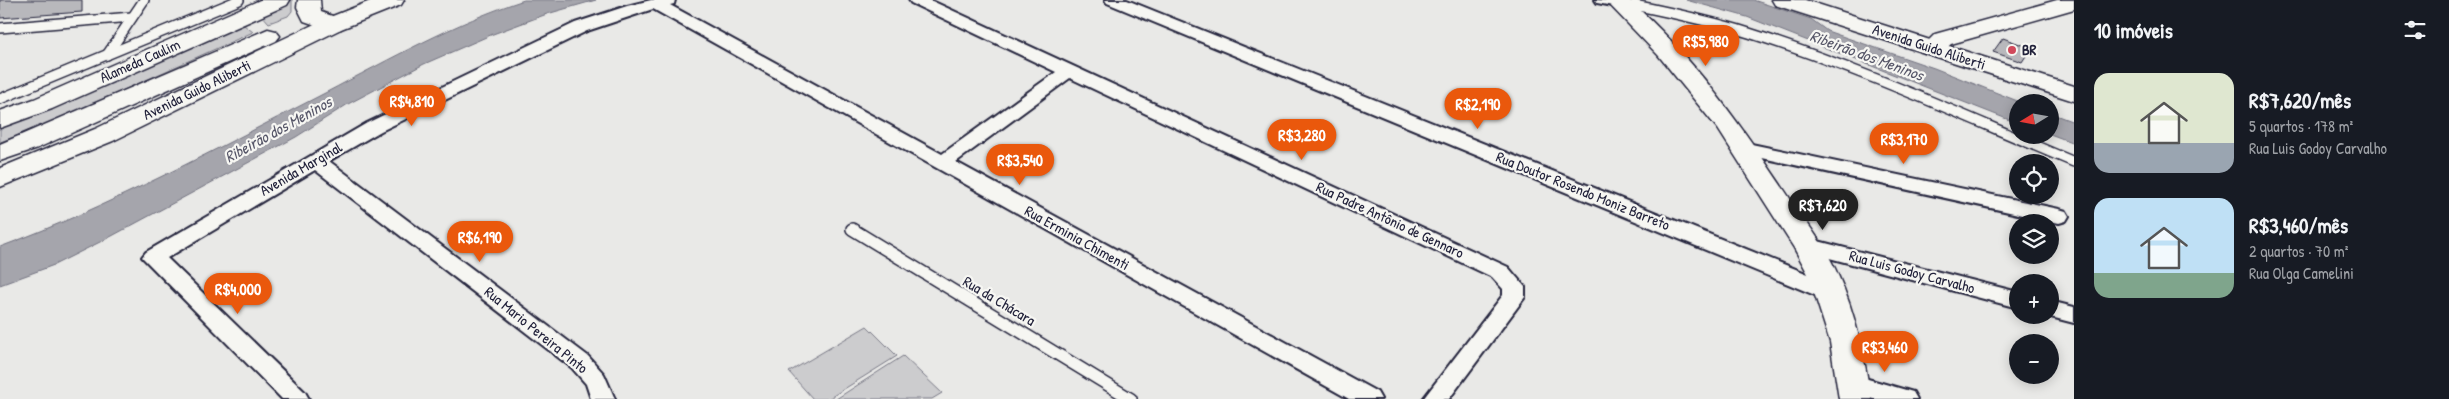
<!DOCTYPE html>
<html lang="pt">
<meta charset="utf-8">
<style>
body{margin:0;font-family:"Patrick Hand",sans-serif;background:#20242c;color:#f1f3f6;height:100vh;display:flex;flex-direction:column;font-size:19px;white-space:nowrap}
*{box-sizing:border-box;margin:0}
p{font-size:16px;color:#9ea1a6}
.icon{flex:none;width:28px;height:28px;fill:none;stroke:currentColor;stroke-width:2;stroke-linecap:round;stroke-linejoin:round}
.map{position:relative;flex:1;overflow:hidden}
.side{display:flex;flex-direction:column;background:#171b24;width:375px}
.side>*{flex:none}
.needle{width:32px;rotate:259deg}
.tools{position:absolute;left:2009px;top:94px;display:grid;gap:10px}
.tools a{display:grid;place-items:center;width:50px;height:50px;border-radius:50%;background:#171b24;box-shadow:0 2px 12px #0003;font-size:25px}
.price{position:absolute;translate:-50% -42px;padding:0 11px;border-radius:18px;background:#ea580c;color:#fff;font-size:16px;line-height:32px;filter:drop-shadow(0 1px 2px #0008)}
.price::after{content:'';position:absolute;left:50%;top:30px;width:15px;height:11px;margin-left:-8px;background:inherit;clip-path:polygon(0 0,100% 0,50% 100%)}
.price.on{background:#222;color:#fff}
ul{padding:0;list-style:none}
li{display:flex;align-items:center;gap:15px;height:125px;padding:0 20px}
li span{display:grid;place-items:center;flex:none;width:140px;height:100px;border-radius:15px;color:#555}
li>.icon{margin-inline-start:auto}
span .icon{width:60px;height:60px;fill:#fffc;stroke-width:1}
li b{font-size:21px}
h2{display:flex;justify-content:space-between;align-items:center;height:60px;padding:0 20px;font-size:21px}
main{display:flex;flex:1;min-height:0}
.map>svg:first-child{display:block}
</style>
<main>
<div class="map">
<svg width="2074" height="399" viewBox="0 0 2074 399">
<rect width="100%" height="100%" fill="#e9e9e7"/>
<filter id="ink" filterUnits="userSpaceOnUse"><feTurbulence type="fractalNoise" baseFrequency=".02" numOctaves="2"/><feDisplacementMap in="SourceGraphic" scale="10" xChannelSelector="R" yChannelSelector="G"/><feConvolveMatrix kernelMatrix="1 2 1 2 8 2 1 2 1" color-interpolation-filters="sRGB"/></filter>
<g filter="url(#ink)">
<g fill="#ccccce" stroke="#777784">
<polygon points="284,0 292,0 292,11 288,16 269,23 262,15"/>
<polygon points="244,25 253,32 39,128 0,142 0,127 236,26"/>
<polygon points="867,326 897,356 828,399 813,399 789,372"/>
<polygon points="903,356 942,393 932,399 836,399"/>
</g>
<g fill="#a5a5ac" stroke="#71717f">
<path d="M524 0H596L547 14 493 34 424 64 348 104 296 137 112 236 54 265 0 285V247C113 205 218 148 325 93 390 59 454 23 524 0Z"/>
<polygon points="1686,0 1753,0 1811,19 1827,31 1934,68 2020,102 2018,102 2017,123 1747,17"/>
<polygon points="2050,113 2074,122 2074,143 2050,134"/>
</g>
<g fill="#b8b8bc" stroke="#22223b">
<polygon points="0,0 82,0 82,12 0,18"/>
<polygon points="2003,38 2031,48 2022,62 1993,52"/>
</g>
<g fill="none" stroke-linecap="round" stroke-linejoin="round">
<g stroke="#22223b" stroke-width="12">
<g id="lane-far1">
<path d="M1634 5C1673 13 1711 21 1749 33 1860 68 1966 117 2074 162"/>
<polyline points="0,28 132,17"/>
<polyline points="107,55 144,0"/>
<polyline points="0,99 239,0"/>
</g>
</g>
<g stroke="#22223b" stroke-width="14">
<polyline id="lane" points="852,229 1131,399"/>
</g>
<g stroke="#22223b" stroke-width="4">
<g id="street">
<polygon points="651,0 675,0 674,4 670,5 942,154 1056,72 911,3 909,0 930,0 1508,267 1525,287 1525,297 1449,399 1423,399 1503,295 1503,289 1492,277 1070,78 956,162 1377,392 1381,399 1349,399 653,9 587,31 381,131 329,161 588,356 604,374 615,399 591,399 586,384 572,368 315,170 167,258 305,392 309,399 282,399 142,257 146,252 367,123 575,23 627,6"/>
<polygon points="1105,0 1127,0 1838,286 1841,292 1838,298 1830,300 1822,298 1107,3"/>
<polygon points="1595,0 1640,2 1642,5 1640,8 1634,10 1597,3"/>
<polygon points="1742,142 2059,209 2066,211 2069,216 2066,221 2059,223 1735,152 1733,148 1735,144"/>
<polygon points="1806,238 2018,292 2018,308 1799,250 1796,245 1799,240"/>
<polygon points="2050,301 2074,307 2074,323 2043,315 2050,315"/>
<polygon points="1854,375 1913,392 1917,399 1873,399 1846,390 1842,384 1846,378"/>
</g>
</g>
<g stroke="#22223b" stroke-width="3">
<g id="secondary">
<polygon points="260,0 290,0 287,5 52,109 0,128 0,111 34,99"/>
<polygon points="298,0 320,0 321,12 341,19 344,24 341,29 333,31 304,21 297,7"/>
<path d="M1605 0H1629C1693 56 1742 127 1789 197 1806 222 1826 247 1838 275 1856 314 1864 356 1871 399H1839L1830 342 1808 274 1794 248 1718 129 1658 55Z"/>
<path d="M2057 0H2074V9L1951 44C1942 52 1937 56 1925 53L1921 48 1935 34Z"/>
</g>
</g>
<g stroke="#22223b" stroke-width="3">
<g id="primary">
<polygon points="373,0 404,0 401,5 341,29 113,141 0,187 0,168 95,129 325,19"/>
<polygon points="1772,0 1805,0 2074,86 2074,101 1775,5"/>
<polygon points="268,29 276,31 280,36 276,41 38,148 0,161 0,144"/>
</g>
</g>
<use href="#lane-far1" stroke="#f6f6f2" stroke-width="9"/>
<use href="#lane" stroke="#f6f6f2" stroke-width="11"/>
<use href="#street" fill="#f6f6f2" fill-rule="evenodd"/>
<use href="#secondary" fill="#f6f6f2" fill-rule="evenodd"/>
<use href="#primary" fill="#f6f6f2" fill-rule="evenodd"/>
</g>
</g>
<circle fill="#d1495b" stroke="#f6f6f2" stroke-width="2" cx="2012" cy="50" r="5"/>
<g text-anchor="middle" stroke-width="4.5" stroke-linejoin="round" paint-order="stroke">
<g font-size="15" fill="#22223b" stroke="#f6f6f2">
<text transform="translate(1929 47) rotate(18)" y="5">Avenida Guido Aliberti</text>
<text transform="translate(140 61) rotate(-24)" y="5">Alameda Caulim</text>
<text transform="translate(197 90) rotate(-26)" y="5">Avenida Guido Aliberti</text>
<text transform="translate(301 169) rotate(-30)" y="5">Avenida Marginal</text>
<text transform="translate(1583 191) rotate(22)" y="5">Rua Doutor Rosendo Moniz Barreto</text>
<text transform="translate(1390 220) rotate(25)" y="5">Rua Padre Antônio de Gennaro</text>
<text transform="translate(1077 238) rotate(29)" y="5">Rua Erminia Chimenti</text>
<text transform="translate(1912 272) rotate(15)" y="5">Rua Luis Godoy Carvalho</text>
<text transform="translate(999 301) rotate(31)" y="5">Rua da Chácara</text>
<text transform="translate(536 330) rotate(39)" y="5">Rua Mario Pereira Pinto</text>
</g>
<g font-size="15" font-weight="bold" fill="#22223b" stroke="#f6f6f2" text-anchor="start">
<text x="2022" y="55">BR</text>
</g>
<g font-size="16" font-style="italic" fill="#565668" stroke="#f6f6f2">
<text transform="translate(1867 55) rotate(20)" y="6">Ribeirão dos Meninos</text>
<text transform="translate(278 129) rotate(-29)" y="6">Ribeirão dos Meninos</text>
</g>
</g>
</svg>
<div class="tools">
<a><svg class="needle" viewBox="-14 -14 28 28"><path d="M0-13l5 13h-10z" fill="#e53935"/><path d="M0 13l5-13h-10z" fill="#9ea1a6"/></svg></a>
<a><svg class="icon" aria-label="locate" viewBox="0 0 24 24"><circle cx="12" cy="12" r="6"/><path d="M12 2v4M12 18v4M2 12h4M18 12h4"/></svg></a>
<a><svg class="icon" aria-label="layers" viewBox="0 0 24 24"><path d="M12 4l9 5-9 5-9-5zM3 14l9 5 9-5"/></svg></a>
<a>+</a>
<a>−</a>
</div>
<b class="price" style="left:1706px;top:67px">R$5,980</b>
<b class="price" style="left:412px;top:127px">R$4,810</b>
<b class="price" style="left:1478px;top:130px">R$2,190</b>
<b class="price" style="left:1302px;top:161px">R$3,280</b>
<b class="price" style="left:1904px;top:165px">R$3,170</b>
<b class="price" style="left:1020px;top:186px">R$3,540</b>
<b class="price on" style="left:1823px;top:231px">R$7,620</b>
<b class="price" style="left:480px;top:263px">R$6,190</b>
<b class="price" style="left:238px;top:315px">R$4,000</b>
<b class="price" style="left:1885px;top:373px">R$3,460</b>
</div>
<section class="side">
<h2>10 imóveis<svg class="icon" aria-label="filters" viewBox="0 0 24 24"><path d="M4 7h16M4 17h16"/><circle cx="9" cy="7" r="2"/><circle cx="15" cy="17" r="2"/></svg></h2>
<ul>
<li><span style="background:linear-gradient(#dfe7d0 70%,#9aa5b1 0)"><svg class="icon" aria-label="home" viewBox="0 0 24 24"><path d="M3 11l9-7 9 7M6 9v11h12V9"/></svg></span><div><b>R$7,620/mês</b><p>5 quartos · 178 m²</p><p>Rua Luis Godoy Carvalho</p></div></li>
<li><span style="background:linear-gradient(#bfe0f5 75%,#7fa58c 0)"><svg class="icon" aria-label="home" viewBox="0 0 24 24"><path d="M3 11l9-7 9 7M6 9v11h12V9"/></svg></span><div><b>R$3,460/mês</b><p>2 quartos · 70 m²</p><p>Rua Olga Camelini</p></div></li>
</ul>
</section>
</main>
